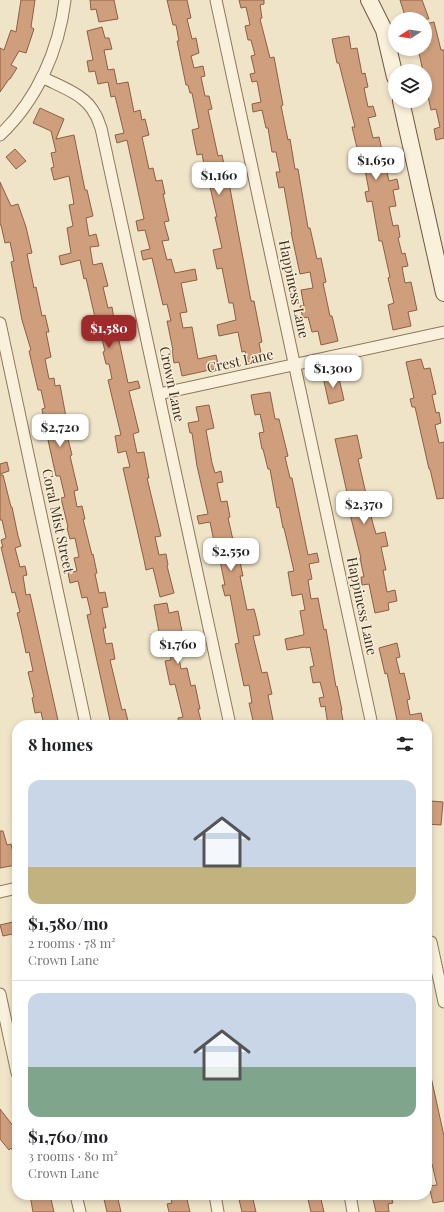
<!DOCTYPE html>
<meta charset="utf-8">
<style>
body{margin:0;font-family:"Playfair Display",serif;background:#f6f6f6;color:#202124;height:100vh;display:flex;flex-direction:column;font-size:15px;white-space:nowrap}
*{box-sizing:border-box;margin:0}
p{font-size:13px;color:#757577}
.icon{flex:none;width:22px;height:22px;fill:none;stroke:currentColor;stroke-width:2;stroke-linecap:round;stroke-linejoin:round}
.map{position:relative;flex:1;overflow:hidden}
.details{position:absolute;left:12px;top:720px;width:420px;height:480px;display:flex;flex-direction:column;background:#fff;border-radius:16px;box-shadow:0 2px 6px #0003}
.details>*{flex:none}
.needle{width:26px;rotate:258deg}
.tools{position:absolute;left:388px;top:12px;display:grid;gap:8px}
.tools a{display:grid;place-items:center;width:44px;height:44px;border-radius:50%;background:#fff;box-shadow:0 2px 6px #0003;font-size:20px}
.price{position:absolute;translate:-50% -34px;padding:0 9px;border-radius:8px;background:#fff;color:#222;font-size:13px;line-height:26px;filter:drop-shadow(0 1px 2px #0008)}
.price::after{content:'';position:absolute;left:50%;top:24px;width:12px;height:9px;margin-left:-6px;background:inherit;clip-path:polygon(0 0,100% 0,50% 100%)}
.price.current{background:#9e2a2b;color:#fff}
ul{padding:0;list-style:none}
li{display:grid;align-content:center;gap:8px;height:212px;padding:0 16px}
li+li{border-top:1px solid #e0e0e0}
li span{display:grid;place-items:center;height:124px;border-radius:12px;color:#555}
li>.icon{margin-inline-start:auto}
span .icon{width:72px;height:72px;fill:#fffc;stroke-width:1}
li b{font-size:17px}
h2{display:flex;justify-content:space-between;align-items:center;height:48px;padding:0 16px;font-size:17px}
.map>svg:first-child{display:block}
</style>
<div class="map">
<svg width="444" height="1212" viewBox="0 0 444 1212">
<rect width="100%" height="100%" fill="#f0e4c8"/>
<g fill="#cf9f7d" stroke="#8d5f41">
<polygon points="21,0 35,0 31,27 34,29 26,53 19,51 11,65 17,68 10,79 9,79 0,92 0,48 4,50 11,30 16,32"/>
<polygon points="90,0 114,0 118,19 99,22 96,9 91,10"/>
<polygon points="167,0 187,0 191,18 187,19 192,39 196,38 199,53 191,56 194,68 203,66 205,76 201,77 205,96 209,96 212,109 208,110 218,156 222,155 228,183 229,183 251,301 254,301 262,342 259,343 262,358 248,362 245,351 242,352 238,332 219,336 217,325 236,320 233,303 229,303 222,268 217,269 213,250 222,248 215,217 217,217 210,187 215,186 212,168 205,170 202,154 197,155 192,130 199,128 192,93 190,93 188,85 186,85 177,41 179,41 176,25 173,25"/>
<polygon points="239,0 264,0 264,4 260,5 262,18 260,19 270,58 274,57 283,105 281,106 288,140 290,139 295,169 298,169 308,228 310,228 317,259 321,258 326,282 323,283 330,316 332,316 338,341 321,345 318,331 312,332 308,317 303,318 300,306 304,306 301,290 313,288 310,272 300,274 291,232 292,232 284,187 279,188 276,172 280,172 276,152 272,152 268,128 266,128 262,110 253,112 252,104 261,102 257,81 252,82 250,74 255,73 251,56 255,55 251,40 248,40 245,26 250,25 246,7 241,8"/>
<polygon points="400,0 422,0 429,19 406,19"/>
<polygon points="434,22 441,50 444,50 444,138 436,140 434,129 440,127 436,109 431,110 428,96 425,96 425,71 423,71 418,49 425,49 425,24"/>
<polygon points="102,27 105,38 109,38 112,49 104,50 108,70 114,69 117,84 128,82 134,112 140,110 142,120 145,119 149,135 142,137 149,169 153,168 156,181 162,180 165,194 163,194 169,221 164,222 169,240 162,241 167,260 171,259 175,273 195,269 197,280 181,283 187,312 180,313 183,328 192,327 198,359 216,355 219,368 182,376 179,362 174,363 172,350 173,350 167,321 171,321 167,304 163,305 152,258 143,260 141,251 150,249 145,230 138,231 136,221 144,219 127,140 117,143 115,135 124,133 115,96 111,97 108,82 98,84 95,71 89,72 87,61 93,60 87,31"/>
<polygon points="349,36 351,49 357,48 362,74 365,73 368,87 364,88 368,107 373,106 376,116 368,118 373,138 379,137 389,181 397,179 399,189 393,190 396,206 389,207 393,226 398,225 400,237 398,238 402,254 405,253 408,266 402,267 405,283 411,282 417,310 408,312 411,326 393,330 388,305 394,303 388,278 390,277 382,241 379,241 372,201 367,202 365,192 369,191 365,170 360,171 357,156 359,156 352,127 355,127 339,63 337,63 332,39"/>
<polygon points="40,108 64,119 56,139 74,135 85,190 87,190 93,216 86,218 89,236 96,234 99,246 90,247 93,265 102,263 108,286 103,287 108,308 112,307 114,319 110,320 114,337 118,336 128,383 138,381 140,388 129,391 139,432 133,434 137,453 144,452 149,478 147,478 161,536 155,537 159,555 166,554 168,565 167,566 174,593 160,597 153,568 146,570 144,560 123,468 130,467 126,451 118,453 115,436 121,435 108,380 112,379 109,364 106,364 103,352 105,351 101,335 99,335 86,278 84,279 80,260 61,265 59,256 71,253 67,228 73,226 69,205 74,204 69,176 54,180 51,168 54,167 51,153 56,152 51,131 33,123"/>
<polygon points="15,149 26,161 16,169 6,157"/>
<polygon points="0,182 11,206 18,204 26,227 32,253 27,254 34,288 36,287 42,316 45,315 49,332 46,332 51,357 45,359 49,379 54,378 55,386 60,385 66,417 62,418 65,436 67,435 72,455 70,456 78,490 74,491 77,507 82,506 85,519 83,519 92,555 93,554 97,573 95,574 99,593 105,592 108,607 102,608 106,628 103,628 106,644 112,643 115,659 110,660 122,710 125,709 129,725 111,725 87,615 91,614 87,597 82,598 78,581 70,583 68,573 77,571 74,558 79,557 75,538 70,539 67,528 68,527 61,498 65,497 60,476 56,476 48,440 53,438 50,420 44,421 42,409 45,408 41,390 38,390 29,351 31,350 22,320 11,262 14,261 10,242 5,243 1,225 0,225"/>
<polygon points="421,359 424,369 430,368 436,394 432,395 436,413 439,412 441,423 435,425 439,443 444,442 444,498 437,499 430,469 429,469 415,407 412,407 410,399 414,398 406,362"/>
<polygon points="338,374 344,400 329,404 323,377"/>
<polygon points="270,392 275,419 279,419 288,456 285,457 290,478 292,478 308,555 317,553 319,562 309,564 312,579 308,580 311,599 318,598 324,630 326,629 336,687 337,686 342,710 341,710 344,725 328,725 325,706 321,707 319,698 324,697 320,682 313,683 310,667 314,666 310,647 306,648 305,647 287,650 285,639 303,635 304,634 300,611 305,610 302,594 292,596 288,572 294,571 284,528 283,528 279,507 277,508 270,469 268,469 263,449 262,449 259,433 264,432 260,414 255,415 251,395"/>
<polygon points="209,405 214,428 206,430 212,463 215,473 221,471 223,482 217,483 221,502 227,501 230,517 228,518 236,553 238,552 243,576 240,576 247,610 254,609 257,621 260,635 253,636 262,673 267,672 272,694 268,695 274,725 254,725 249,703 252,703 249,685 244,686 235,644 239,643 230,595 225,596 222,585 225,585 218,551 216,551 210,522 199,524 197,516 208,514 197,466 192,433 190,433 188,423 199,421 196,407"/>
<polygon points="357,435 362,458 358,459 373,524 376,534 385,532 388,546 381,547 386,570 383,570 387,592 395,590 397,601 388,603 389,610 375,613 369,584 362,585 361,577 364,577 360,558 361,558 346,498 348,497 335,439"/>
<polygon points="7,462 9,471 0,474 0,464"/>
<polygon points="0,475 3,475 11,507 12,507 18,536 21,546 15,548 20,567 25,566 27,575 23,576 26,595 30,594 59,725 44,725 41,712 35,713 32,698 34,697 28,672 33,671 29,652 26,653 21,629 17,613 20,612 15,592 12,593 1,547 3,547 1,540 6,538 2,520 0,520"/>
<polygon points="167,603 169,613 178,611 186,652 178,654 181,669 187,668 191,686 195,685 200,709 198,709 202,725 179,725 178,718 183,717 175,684 170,685 165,661 171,660 168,642 161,643 154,605"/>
<polygon points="397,643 400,657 396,658 400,674 404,673 410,699 407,700 410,715 421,713 423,722 421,722 422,725 398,725 387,673 385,674 379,648"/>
<polygon points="431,801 443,802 441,825 427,824 427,809 430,809"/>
<polygon points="0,831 3,831 7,845 11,844 16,865 0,868"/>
<polygon points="17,921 17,933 3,936 0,925"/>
<polygon points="427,1077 431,1077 444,1136 444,1201 433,1203 429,1186 437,1185 432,1164 429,1165 427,1157 427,1155 431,1154 427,1138"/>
<polygon points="0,1109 17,1131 17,1158 11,1148 9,1150 0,1139"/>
<polygon points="30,1195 50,1195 54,1212 33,1212"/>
<polygon points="103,1195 117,1195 121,1212 107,1212"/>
<polygon points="170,1195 186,1195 190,1212 169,1212 167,1204 172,1203"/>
<polygon points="238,1195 252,1195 256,1212 242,1212"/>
<polygon points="307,1195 320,1195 324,1212 311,1212"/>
<polygon points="372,1195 391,1195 393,1203 388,1204 389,1212 376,1212"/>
</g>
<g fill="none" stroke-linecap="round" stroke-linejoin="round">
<g stroke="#8d765c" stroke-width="13">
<g id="street">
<polyline points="216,0 372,725"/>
<path d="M42 77C61 87 85 94 95 114 98 118 99 124 101 128L230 725"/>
<path d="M0 135C37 100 59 50 65 0"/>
<polyline points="0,323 86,725"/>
<polyline points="159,394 444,332"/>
<polyline points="0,892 17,888"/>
<polyline points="431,942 444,1002"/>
<polyline points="0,994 17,1073"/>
<polyline points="76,1195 80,1212"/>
<polyline points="215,1195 218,1212"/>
<polyline points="350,1195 353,1212"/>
</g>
</g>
<g stroke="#6f573f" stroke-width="18">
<g id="secondary">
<polyline points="369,0 384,30 395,77"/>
<polyline points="401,101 444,293"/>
</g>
</g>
<use href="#street" stroke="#faf1dc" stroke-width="11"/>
<use href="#secondary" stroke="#faf1dc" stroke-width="16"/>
</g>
<g text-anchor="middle" stroke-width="3" stroke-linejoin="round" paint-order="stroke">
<g font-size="14" fill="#3d2e20" stroke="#f7eed8">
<text transform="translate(294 289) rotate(78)" y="5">Happiness Lane</text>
<text transform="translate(240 361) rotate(-12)" y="5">Crest Lane</text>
<text transform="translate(172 384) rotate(78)" y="5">Crown Lane</text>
<text transform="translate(58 521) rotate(78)" y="5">Coral Mist Street</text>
<text transform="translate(362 606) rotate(78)" y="5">Happiness Lane</text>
</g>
</g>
</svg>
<div class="tools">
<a><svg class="needle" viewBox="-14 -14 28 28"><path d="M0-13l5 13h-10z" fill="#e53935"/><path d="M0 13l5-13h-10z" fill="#757577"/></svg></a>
<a><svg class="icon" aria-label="layers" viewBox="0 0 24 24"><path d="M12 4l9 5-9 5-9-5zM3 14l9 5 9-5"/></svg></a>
</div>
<b class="price" style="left:376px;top:181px">$1,650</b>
<b class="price" style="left:219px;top:196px">$1,160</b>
<b class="price current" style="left:109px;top:349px">$1,580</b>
<b class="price" style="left:333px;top:389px">$1,300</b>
<b class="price" style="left:60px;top:448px">$2,720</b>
<b class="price" style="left:364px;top:525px">$2,370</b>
<b class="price" style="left:231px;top:572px">$2,550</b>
<b class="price" style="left:178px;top:665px">$1,760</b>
<section class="details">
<h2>8 homes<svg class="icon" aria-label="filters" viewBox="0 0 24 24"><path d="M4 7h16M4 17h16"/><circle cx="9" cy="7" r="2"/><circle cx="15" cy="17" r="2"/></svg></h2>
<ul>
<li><span style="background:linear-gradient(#c9d6e8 70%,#c2b280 0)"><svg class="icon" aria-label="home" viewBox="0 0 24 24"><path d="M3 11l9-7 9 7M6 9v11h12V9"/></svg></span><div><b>$1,580/mo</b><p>2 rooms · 78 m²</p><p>Crown Lane</p></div></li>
<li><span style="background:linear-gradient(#c9d6e8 60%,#7fa58c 0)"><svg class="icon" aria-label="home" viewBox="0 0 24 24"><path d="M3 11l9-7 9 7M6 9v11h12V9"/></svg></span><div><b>$1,760/mo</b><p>3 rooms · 80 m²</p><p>Crown Lane</p></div></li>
</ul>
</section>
</div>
